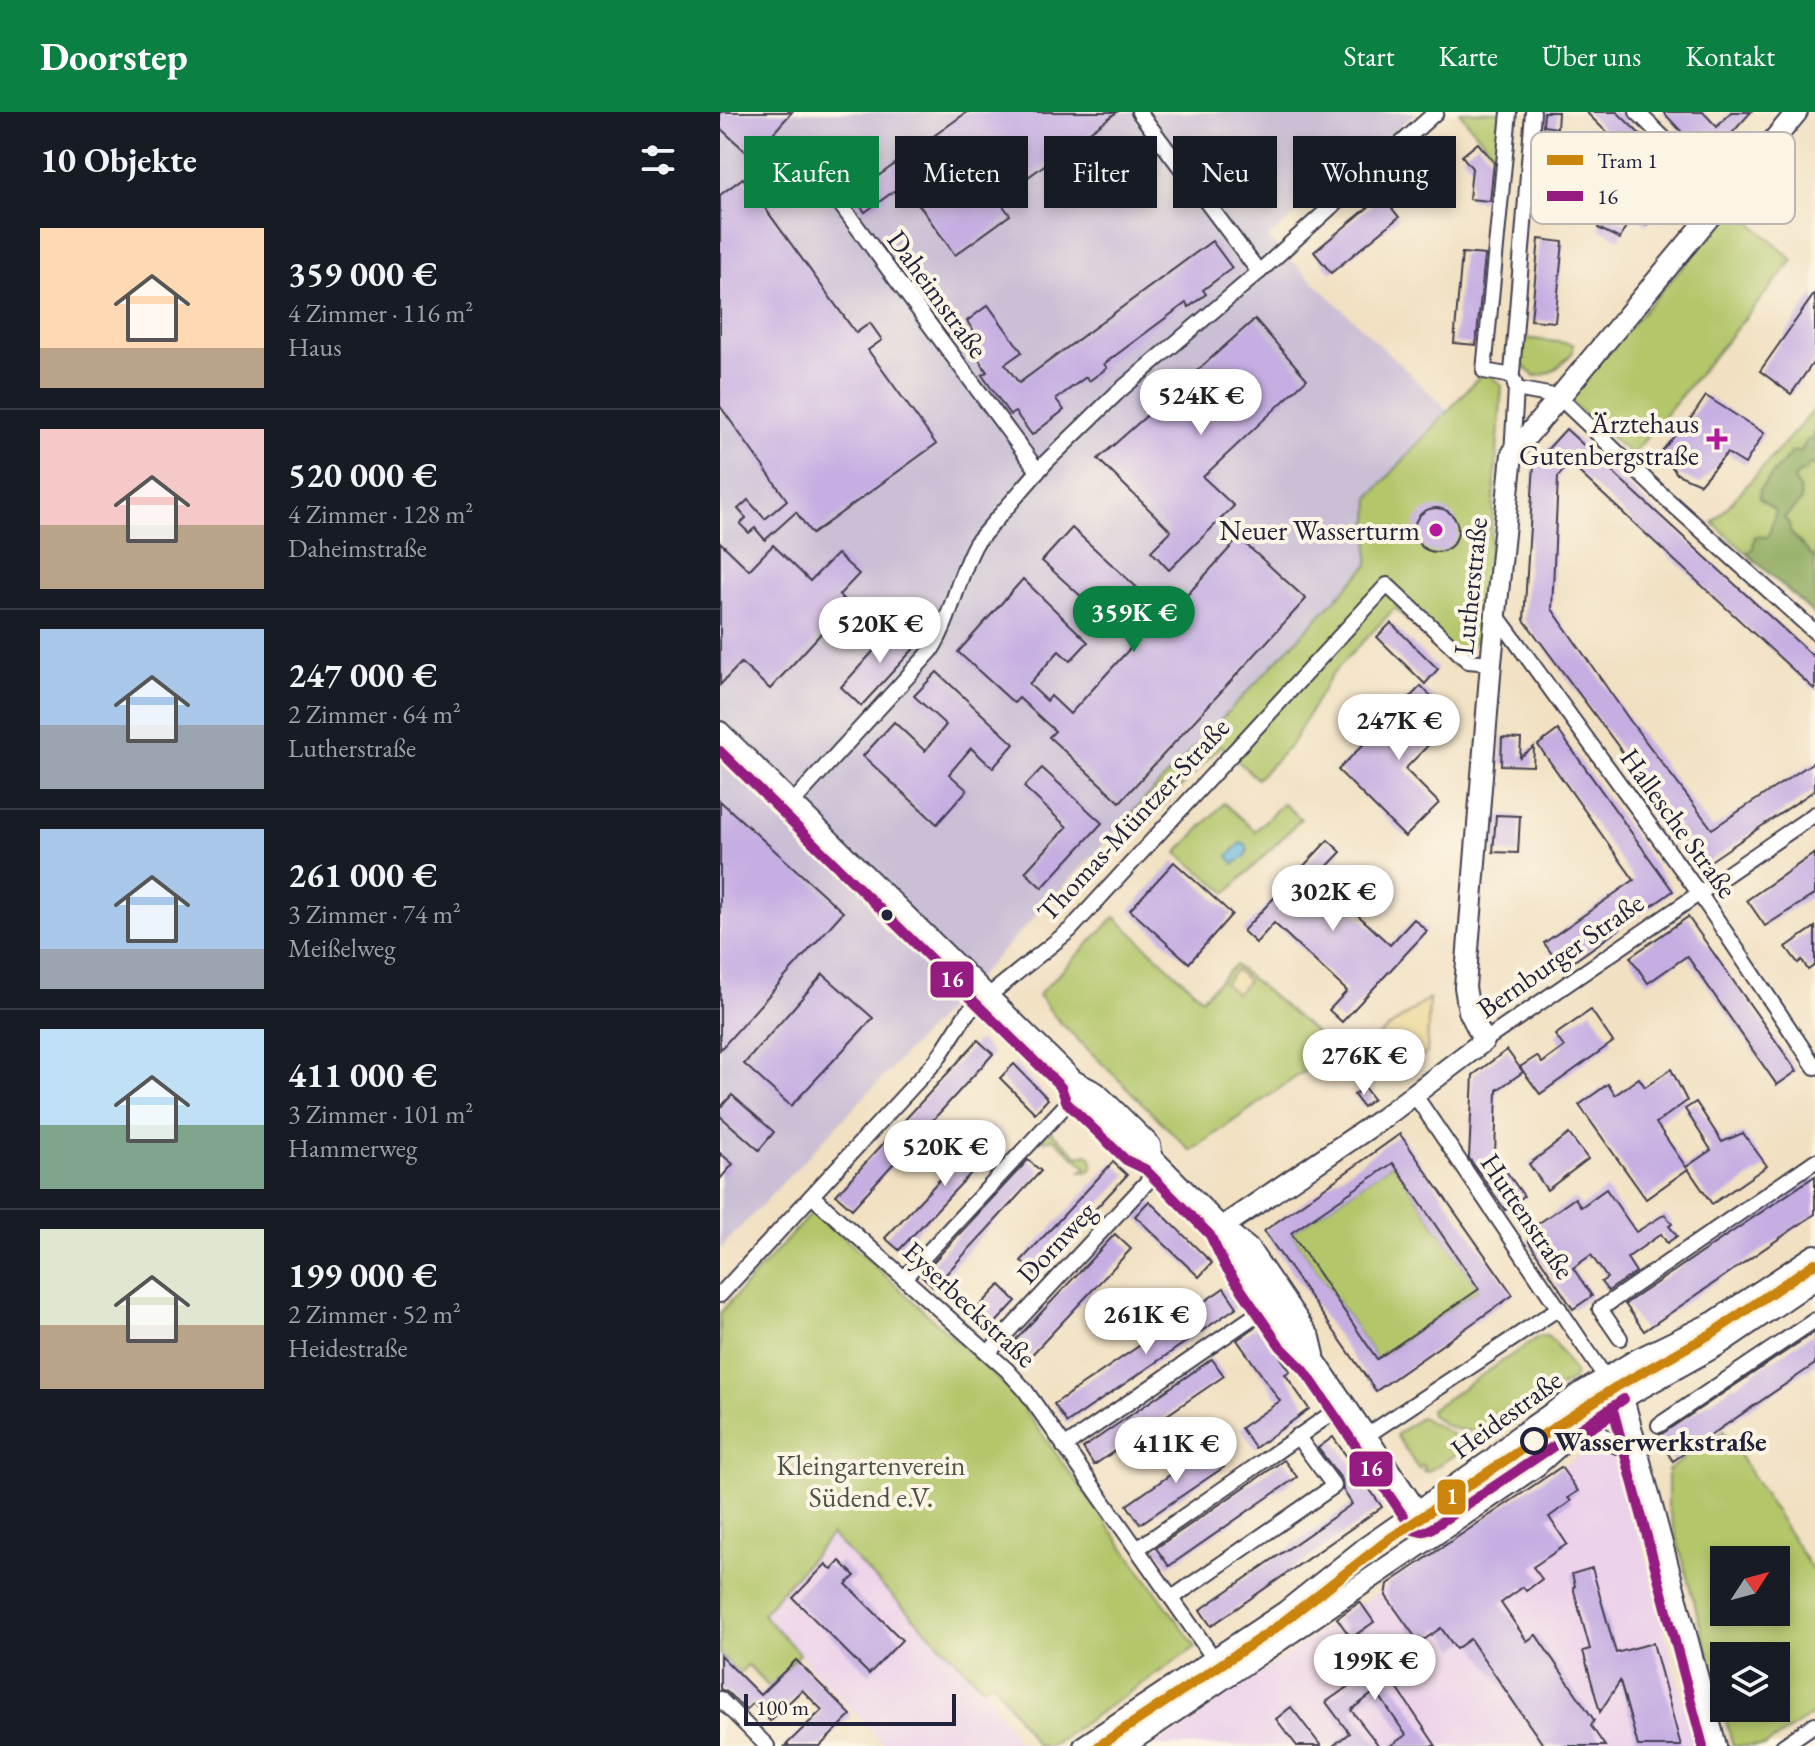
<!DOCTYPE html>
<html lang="de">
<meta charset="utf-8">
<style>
body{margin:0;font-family:"EB Garamond",serif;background:#242831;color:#f1f3f6;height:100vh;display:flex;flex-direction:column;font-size:30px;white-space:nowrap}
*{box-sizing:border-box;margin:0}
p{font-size:26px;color:#9ea1a6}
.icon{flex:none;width:44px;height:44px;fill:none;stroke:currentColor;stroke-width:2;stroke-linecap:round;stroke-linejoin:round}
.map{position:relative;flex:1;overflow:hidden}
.sheet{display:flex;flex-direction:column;background:#171b24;width:720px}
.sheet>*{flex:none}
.guide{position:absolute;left:24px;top:24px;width:760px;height:72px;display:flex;gap:16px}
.needle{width:52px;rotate:54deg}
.tools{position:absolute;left:990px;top:1434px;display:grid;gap:16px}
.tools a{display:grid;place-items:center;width:80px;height:80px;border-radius:0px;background:#171b24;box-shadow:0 4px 12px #0003;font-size:40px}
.scale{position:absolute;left:24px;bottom:20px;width:212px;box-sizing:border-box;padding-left:8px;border:4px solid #22223b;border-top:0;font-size:22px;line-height:28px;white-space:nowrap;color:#22223b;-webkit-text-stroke:6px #fcf5e5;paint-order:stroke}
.price{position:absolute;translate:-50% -68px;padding:0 18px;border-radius:28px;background:#fff;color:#222;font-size:26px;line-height:52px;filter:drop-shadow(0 2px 4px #0008)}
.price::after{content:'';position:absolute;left:50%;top:48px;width:24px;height:18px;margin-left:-12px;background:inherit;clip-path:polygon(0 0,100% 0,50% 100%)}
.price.selected{background:#0b8043;color:#fff}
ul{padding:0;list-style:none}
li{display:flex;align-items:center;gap:24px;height:200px;padding:0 40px}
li+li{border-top:2px solid #363941}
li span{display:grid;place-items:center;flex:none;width:224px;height:160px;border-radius:0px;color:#555}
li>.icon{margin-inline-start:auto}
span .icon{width:96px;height:96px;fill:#fffc;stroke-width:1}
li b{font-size:34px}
h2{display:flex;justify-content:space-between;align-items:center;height:96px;padding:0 40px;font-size:34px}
.tag{padding:0 28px;border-radius:0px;background:#171b24;box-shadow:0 4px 12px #0003;font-size:28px;line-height:72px}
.tag.selected{background:#0b8043;color:#fff}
header{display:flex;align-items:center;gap:48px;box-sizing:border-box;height:112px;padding:0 40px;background:#0b8043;color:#fff}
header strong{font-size:38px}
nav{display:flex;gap:44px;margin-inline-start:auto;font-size:28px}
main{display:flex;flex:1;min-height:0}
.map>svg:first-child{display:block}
</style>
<header>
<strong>Doorstep</strong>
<nav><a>Start</a><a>Karte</a><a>Über uns</a><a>Kontakt</a></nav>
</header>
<main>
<section class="sheet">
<h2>10 Objekte<svg class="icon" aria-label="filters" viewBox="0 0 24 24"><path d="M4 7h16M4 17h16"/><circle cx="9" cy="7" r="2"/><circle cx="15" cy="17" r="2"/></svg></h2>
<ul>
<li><span style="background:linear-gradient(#ffd9b3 75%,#b9a48a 0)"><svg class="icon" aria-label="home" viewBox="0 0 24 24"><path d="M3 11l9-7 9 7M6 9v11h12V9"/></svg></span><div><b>359 000 €</b><p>4 Zimmer · 116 m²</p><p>Haus</p></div></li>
<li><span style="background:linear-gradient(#f6c9c9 60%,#b9a48a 0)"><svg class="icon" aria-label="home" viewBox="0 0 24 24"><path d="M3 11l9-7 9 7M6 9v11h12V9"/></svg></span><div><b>520 000 €</b><p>4 Zimmer · 128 m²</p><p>Daheimstraße</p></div></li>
<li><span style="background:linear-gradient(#a9c7e8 60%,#9aa5b1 0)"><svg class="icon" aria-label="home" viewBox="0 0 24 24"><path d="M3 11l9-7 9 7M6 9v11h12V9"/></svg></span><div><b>247 000 €</b><p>2 Zimmer · 64 m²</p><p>Lutherstraße</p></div></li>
<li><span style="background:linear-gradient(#a9c7e8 75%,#9aa5b1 0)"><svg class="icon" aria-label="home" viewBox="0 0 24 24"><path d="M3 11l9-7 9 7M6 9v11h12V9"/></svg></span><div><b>261 000 €</b><p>3 Zimmer · 74 m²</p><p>Meißelweg</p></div></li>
<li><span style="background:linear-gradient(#bfe0f5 60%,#7fa58c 0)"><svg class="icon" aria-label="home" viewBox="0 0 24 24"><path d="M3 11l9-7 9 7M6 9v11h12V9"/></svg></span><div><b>411 000 €</b><p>3 Zimmer · 101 m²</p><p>Hammerweg</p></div></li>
<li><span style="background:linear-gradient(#dfe7d0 60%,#b9a48a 0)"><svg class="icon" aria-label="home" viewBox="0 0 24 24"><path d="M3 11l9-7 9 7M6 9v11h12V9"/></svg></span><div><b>199 000 €</b><p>2 Zimmer · 52 m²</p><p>Heidestraße</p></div></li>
</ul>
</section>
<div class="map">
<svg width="1095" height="1634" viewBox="0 0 1095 1634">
<rect width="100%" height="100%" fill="#fcf5e5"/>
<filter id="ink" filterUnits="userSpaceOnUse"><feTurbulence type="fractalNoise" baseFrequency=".0125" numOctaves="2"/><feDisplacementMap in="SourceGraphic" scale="16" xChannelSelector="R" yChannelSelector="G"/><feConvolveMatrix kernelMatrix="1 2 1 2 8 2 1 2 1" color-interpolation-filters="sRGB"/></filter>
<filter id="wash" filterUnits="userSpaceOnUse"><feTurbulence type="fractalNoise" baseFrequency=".006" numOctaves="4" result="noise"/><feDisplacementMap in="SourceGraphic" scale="32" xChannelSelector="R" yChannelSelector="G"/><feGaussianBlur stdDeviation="1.8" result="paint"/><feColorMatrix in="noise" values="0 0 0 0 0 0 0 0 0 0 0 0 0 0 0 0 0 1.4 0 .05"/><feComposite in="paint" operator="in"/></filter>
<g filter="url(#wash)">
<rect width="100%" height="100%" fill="#f1e0c1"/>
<g fill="#ecd1ea">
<polygon points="874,1339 883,1340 892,1345 903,1358 975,1634 434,1634 840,1355 865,1340"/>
<polygon points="111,1423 263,1575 301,1634 166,1634 41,1502"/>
</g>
<polygon fill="#cbbfd5" points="0,0 696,0 548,126 728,298 650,385 648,453 0,1137"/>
<g fill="#b3c66a" stroke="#6a7452" stroke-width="2" fill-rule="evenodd">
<polygon points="739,0 784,0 780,49"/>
<polygon points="1015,96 1073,148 912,343 846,286"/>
<path d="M804 226 853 232V240C842 252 832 264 814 264L802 252Z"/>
<polygon points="764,259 782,274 764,518 734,554 675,496 612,562 571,633 537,667 501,633 422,716 407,706 648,453 650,385"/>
<polygon points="1095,297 1095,503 993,411"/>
<polygon points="504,691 535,719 563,691 581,707 507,781 457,741"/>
<polygon points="395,805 482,886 515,853 608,931 597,950 471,1039 337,907 318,883"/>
<polygon points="328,1017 358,1044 368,1042 371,1045 373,1054 369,1060 359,1060 367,1056 334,1027 323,1029 323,1025"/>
<polygon points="673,1051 759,1177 657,1247 571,1121"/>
<polygon points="94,1098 290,1278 476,1535 330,1634 317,1634 273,1569 263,1575 111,1423 42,1502 80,1542 49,1575 28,1553 19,1562 0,1543 0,1201"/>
<polygon points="820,1224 827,1224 834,1230 855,1261 853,1267 773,1318 743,1319 725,1313 711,1303 710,1298"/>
<polygon points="701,1305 737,1325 746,1336 707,1360 703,1359 705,1355 702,1353 699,1357 697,1355 676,1323"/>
<path d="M1004 1319 1095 1462V1601L1045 1634H1013L948 1394V1358ZM1004 1448H1056V1500H1004ZM1004 1544H1056V1596H1004Z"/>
</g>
<polygon fill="#8eab5e" stroke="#58664c" stroke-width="2" points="1095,318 1095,354 1089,352 1086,358 1078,362 1074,368 1080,377 1081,389 1064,406 1069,411 1070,420 1095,447 1095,503 1027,441 1033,436 1035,424 1048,425 1056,399 1039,386 1040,377 1072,340 1081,339 1086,329 1091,327"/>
<g fill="#eeda9e" stroke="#887e6c" stroke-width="2">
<polygon points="516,858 528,869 516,882 504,871"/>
<polygon points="709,886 707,941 679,960 654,927"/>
</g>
<polygon fill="#63b4de" stroke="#426b8c" stroke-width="2" points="521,731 526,733 528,738 525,745 514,752 508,744"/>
<g id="blocks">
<g fill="#c6aee2" fill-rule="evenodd">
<polygon points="0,0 72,0 32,45 0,16"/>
<polygon points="247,0 397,0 278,87 290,103 235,143 184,72 145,100 132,83"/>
<polygon points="824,0 838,0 837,16 823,14"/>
<polygon points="866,0 897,0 961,62 963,60 972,69 926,113 917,104 930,91 910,71 924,57"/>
<polygon points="943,0 983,0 997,15 1011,0 1031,0 988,48"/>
<polygon points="758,31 774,50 770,89 749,87 752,56 742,44"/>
<polygon points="23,66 136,221 150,211 162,228 148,238 216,332 92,422 76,400 45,428 35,416 29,421 20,412 26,406 18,397 28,388 45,407 67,388 0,294 0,83"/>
<polygon points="662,84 679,105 611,161 594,140"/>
<polygon points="886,101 907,112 900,127 878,116"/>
<polygon points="819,127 843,130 835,210 811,208"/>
<polygon points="492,129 512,156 483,178 486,182 469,195 466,191 384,252 387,256 369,269 366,265 336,287 344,298 312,323 295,300 290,303 262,263 267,260 247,230 256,223 247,209 268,193 302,240 285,252 299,271"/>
<polygon points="742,141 765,143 756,233 734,231"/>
<polygon points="1095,181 1095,248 1071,282 1040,259"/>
<polygon points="535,207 587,267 483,365 514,394 449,458 431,439 451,419 378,347"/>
<polygon points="986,284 1044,321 1025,352 1007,341 980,372 957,362 941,340 961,316 963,318"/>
<polygon points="846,317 1095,546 1095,578 849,351 838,365 832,497 911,610 992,717 1095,649 1095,678 986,752 804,508 814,352"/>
<circle cx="716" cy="418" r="22"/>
<polygon points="352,416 448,504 519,426 586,487 400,690 329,625 335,619 299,586 294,591 238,540 303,467 368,530 350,549 339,539 309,572 327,589 331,584 350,602 414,532 322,449"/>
<polygon points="0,430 29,458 53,433 90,469 117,442 139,462 119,483 128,492 50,577 21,551 0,573"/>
<polygon points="671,511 718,557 705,572 657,525"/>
<polygon points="178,512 199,531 141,594 121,575"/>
<polygon points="217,560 294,632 273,656 251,636 229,662 247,678 217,712 143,644 174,610 205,639 226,613 194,584"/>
<polygon points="701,574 734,607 685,657 719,691 685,725 618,658"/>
<polygon points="838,618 953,779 843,857 824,831 914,768 818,633"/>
<polygon points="782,626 801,627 800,645 814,635 813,654 781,653"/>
<polygon points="322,656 382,711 322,776 305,760 347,715 304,675"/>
<polygon points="0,689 123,800 0,938"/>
<polygon points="776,703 800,704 798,741 773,740"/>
<polygon points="608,728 621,740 597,765 670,833 694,807 707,819 622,910 609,898 627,879 554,811 536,831 523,819"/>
<polygon points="1095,741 1095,782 1045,814 1027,788"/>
<polygon points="454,750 512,802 469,851 410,798"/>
<polygon points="968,805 1077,959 1057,973 967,844 928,871 910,845"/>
<polygon points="1095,815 1095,853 1088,858 1082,848 1078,851 1066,835"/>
<polygon points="103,862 153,906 71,994 24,952"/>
<polygon points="871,898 893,930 820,982 800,955 817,944 822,951 844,935 835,923"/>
<polygon points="258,928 273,942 132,1097 116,1083"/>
<polygon points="787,938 803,960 777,978 775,1044 804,1084 785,1098 749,1046 753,963"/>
<polygon points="294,952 328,987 315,1001 280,966"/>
<polygon points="951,957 967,989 936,1011 966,1055 991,1038 965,997 976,990 1002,1030 1023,1021 1047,1054 992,1092 968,1057 926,1087 859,993 888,972 895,983 919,966 925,975"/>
<polygon points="644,975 653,987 643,995 634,983"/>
<polygon points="12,983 54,1020 39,1038 0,1004 0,996"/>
<polygon points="271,1013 284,1026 179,1138 165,1126"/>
<path d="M680 1022 793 1183 656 1279 544 1119ZM673 1051 759 1177 657 1247 571 1121Z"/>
<polygon points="849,1022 868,1047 827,1078 809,1052"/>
<polygon points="0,1041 13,1052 0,1067"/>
<polygon points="308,1048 321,1059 214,1175 201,1163"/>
<polygon points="393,1050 407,1063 315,1162 301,1149"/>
<polygon points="1095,1064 1095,1102 924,1219 905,1192"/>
<polygon points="886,1077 916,1120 945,1102 952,1112 949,1114 957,1124 947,1131 941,1122 907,1146 916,1160 888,1179 881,1170 887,1166 871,1143 853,1156 872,1184 853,1197 809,1130 812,1116 855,1086 861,1095"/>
<polygon points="429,1089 492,1151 479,1165 415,1104"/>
<polygon points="395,1122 411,1137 302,1253 286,1238"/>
<polygon points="280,1173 296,1189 268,1219 251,1203"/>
<polygon points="504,1176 517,1195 347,1311 334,1292"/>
<polygon points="538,1213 570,1259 565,1262 589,1297 535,1336 521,1316 560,1289 517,1228"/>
<polygon points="1095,1220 1095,1252 953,1349 937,1325"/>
<polygon points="492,1247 504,1264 374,1353 363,1336"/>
<polygon points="613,1325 662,1395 491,1514 480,1498 632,1392 623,1378 622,1368 598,1336"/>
<polygon points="490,1335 504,1355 420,1412 407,1393"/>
<polygon points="564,1348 577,1365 449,1454 436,1436"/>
<polygon points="841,1355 858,1379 848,1386 851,1389 829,1405 847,1432 813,1455 822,1467 806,1479 803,1475 781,1491 807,1529 816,1523 874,1608 871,1614 885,1634 824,1634 750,1527 736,1537 721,1516 705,1527 696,1526 666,1484 668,1472"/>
<polygon points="120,1449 135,1464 126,1472 182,1528 149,1562 73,1486 106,1452 112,1458"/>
<polygon points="872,1456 896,1541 933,1531 961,1634 918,1634 900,1569 880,1600 863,1539 870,1537 853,1475 855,1474 852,1462"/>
<polygon points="640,1490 654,1510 631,1526 617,1506"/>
<polygon points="640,1523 659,1549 716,1634 670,1634 686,1623 656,1579 631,1598 659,1634 613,1634 629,1621 606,1590 642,1565 633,1551 636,1549 625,1533"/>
<polygon points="0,1543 40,1583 76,1548 131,1603 100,1634 65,1634 102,1598 82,1578 50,1609 33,1591 26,1598 7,1580 0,1577"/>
<polygon points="571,1595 601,1634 577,1634 556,1607"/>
</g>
</g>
</g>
<g filter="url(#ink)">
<use href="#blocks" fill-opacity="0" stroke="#413e4f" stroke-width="2"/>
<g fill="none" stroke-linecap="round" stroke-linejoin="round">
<g stroke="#413e4f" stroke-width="18">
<g id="minor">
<polyline points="419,0 539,160"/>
<polyline points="789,0 764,259 787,263 792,261 813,0"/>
<polyline points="917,0 1004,85"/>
<polyline points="78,35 318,359"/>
<polyline points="796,277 839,285 941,382 1095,520"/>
<polyline points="792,342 796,277 794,269"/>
<polyline points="775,501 979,781 1095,955"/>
<path d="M73 690 211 539C232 506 237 465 256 431L326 350 398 280 539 160 716 0"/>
<polyline points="764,929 1095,702"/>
<polyline points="694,982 879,1256"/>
<polyline points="92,1084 287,1258 305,1278 495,1548"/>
<polyline points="184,1166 357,981"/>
<polyline points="0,1183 216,949 247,901 350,818 667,473 748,549 771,551"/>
<polyline points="900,1226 880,1197 1095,1049"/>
<polyline points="268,1241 442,1054"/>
<polyline points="939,1313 1095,1208"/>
<polyline points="646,1324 839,1196"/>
<polyline points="344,1335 550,1193"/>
<polyline points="417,1437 625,1292"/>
<polyline points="452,1486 614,1374 577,1324"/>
<polyline points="0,1587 47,1634"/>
<polyline points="1063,1634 1095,1612"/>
</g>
</g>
<g stroke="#413e4f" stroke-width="22">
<g id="tertiary">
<polyline points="0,619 354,968 377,980 431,1033 433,1045"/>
<polyline points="354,968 357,981 415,1037 433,1045 502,1115"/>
<polyline points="888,1263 906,1293 997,1634"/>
<polyline points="853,1321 877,1323 918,1341"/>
</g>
</g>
<g stroke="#413e4f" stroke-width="24">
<g id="secondary">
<polyline points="502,1115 663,1006 764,929 749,899 745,875 771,551 792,342 1077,0"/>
<polyline points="502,1115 516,1146 571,1225 595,1249 705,1411"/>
<polyline points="508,1120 529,1137 590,1226 594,1243"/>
<polyline points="364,1634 565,1500 645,1436 773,1347 796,1326 864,1279 916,1248 994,1210 1095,1143"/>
<polyline points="404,1634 816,1354 853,1321 903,1286 998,1233 1095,1167"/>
</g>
</g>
<use href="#minor" stroke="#fff" stroke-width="14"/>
<use href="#tertiary" stroke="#fff" stroke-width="18"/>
<use href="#secondary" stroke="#fff" stroke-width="20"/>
<g stroke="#fcf5e5" stroke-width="16">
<g id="bus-1">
<polyline points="0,639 341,975 347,991 406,1048 425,1057 490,1123 505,1154 560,1234 584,1258 693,1418 701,1420 709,1418 904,1287"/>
<polyline points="870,1317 894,1301 983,1634"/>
</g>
</g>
<use href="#bus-1" stroke="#951b81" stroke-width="10"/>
<g stroke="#fcf5e5" stroke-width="16">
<polyline id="tram-1" points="379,1634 554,1517 668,1428 814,1329 896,1275 991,1222 1095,1151"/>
</g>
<use href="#tram-1" stroke="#cb840c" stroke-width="10"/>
</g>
</g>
<g fill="#b5179e" stroke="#fcf5e5" stroke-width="3">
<path d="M993 315h8v8h8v8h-8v8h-8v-8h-8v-8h8z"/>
<circle cx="716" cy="418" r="8"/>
</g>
<circle fill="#22223b" stroke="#fcf5e5" stroke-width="3" cx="167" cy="803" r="7"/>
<circle fill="#fcf5e5" stroke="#22223b" stroke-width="4" cx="814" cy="1329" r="12"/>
<g text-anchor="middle" stroke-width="8" stroke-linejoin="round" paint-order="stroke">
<g font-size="28" fill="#22223b" stroke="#fcf5e5">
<text transform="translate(218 182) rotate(54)" y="10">Daheimstraße</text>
<text transform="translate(750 474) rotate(-84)" y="10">Lutherstraße</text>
<text transform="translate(413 707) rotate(-47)" y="10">Thomas-Müntzer-Straße</text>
<text transform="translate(959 711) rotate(54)" y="10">Hallesche Straße</text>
<text transform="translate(840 843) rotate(-35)" y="10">Bernburger Straße</text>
<text transform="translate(808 1104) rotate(56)" y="10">Huttenstraße</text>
<text transform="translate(336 1130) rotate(-47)" y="10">Dornweg</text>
<text transform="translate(250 1192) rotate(43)" y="10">Eyserbeckstraße</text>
<text transform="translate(786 1302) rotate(-36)" y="10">Heidestraße</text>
</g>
<g font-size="28" fill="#22223b" stroke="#fcf5e5" text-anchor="end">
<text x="979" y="321">Ärztehaus<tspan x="979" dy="32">Gutenbergstraße</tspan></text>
<text x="700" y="428">Neuer Wasserturm</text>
</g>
<g font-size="28" font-weight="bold" fill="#22223b" stroke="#fcf5e5" text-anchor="start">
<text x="834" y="1339">Wasserwerkstraße</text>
</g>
<g font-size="28" fill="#4e5349" stroke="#fcf5e5">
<text x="151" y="1363">Kleingartenverein<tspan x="151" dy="32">Südend e.V.</tspan></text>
</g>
</g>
<rect x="811" y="20" width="264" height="92" rx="12" fill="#fcf5e5" stroke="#bbb6b2" stroke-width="2"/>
<rect x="827" y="43" width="36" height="10" fill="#cb840c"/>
<rect x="827" y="79" width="36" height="10" fill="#951b81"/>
<g font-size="22" fill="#22223b">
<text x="877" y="56">Tram 1</text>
<text x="877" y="92">16</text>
</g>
<g stroke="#fcf5e5" stroke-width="3">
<rect x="209" y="848" width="46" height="39" rx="8" fill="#951b81"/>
<rect x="628" y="1338" width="46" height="38" rx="8" fill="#951b81"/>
<rect x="716" y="1366" width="31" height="38" rx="8" fill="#cb840c"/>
</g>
<g font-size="22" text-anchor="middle" font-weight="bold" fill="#fff">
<text x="232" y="875">16</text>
<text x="651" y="1364">16</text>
<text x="732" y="1392">1</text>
</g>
</svg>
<div class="tools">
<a><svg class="needle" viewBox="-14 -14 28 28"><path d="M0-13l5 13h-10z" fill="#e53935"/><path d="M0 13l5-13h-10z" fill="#9ea1a6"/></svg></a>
<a><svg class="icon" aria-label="layers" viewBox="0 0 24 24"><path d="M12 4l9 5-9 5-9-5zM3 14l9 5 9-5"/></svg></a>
</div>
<div class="scale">100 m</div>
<b class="price" style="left:481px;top:325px">524K €</b>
<b class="price selected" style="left:414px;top:542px">359K €</b>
<b class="price" style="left:160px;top:553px">520K €</b>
<b class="price" style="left:679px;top:650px">247K €</b>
<b class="price" style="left:613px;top:821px">302K €</b>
<b class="price" style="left:644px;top:985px">276K €</b>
<b class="price" style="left:225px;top:1076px">520K €</b>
<b class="price" style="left:426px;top:1244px">261K €</b>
<b class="price" style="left:456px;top:1373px">411K €</b>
<b class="price" style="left:655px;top:1590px">199K €</b>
<div class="guide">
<a class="tag selected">Kaufen</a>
<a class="tag">Mieten</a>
<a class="tag">Filter</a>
<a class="tag">Neu</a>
<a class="tag">Wohnung</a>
</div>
</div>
</main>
